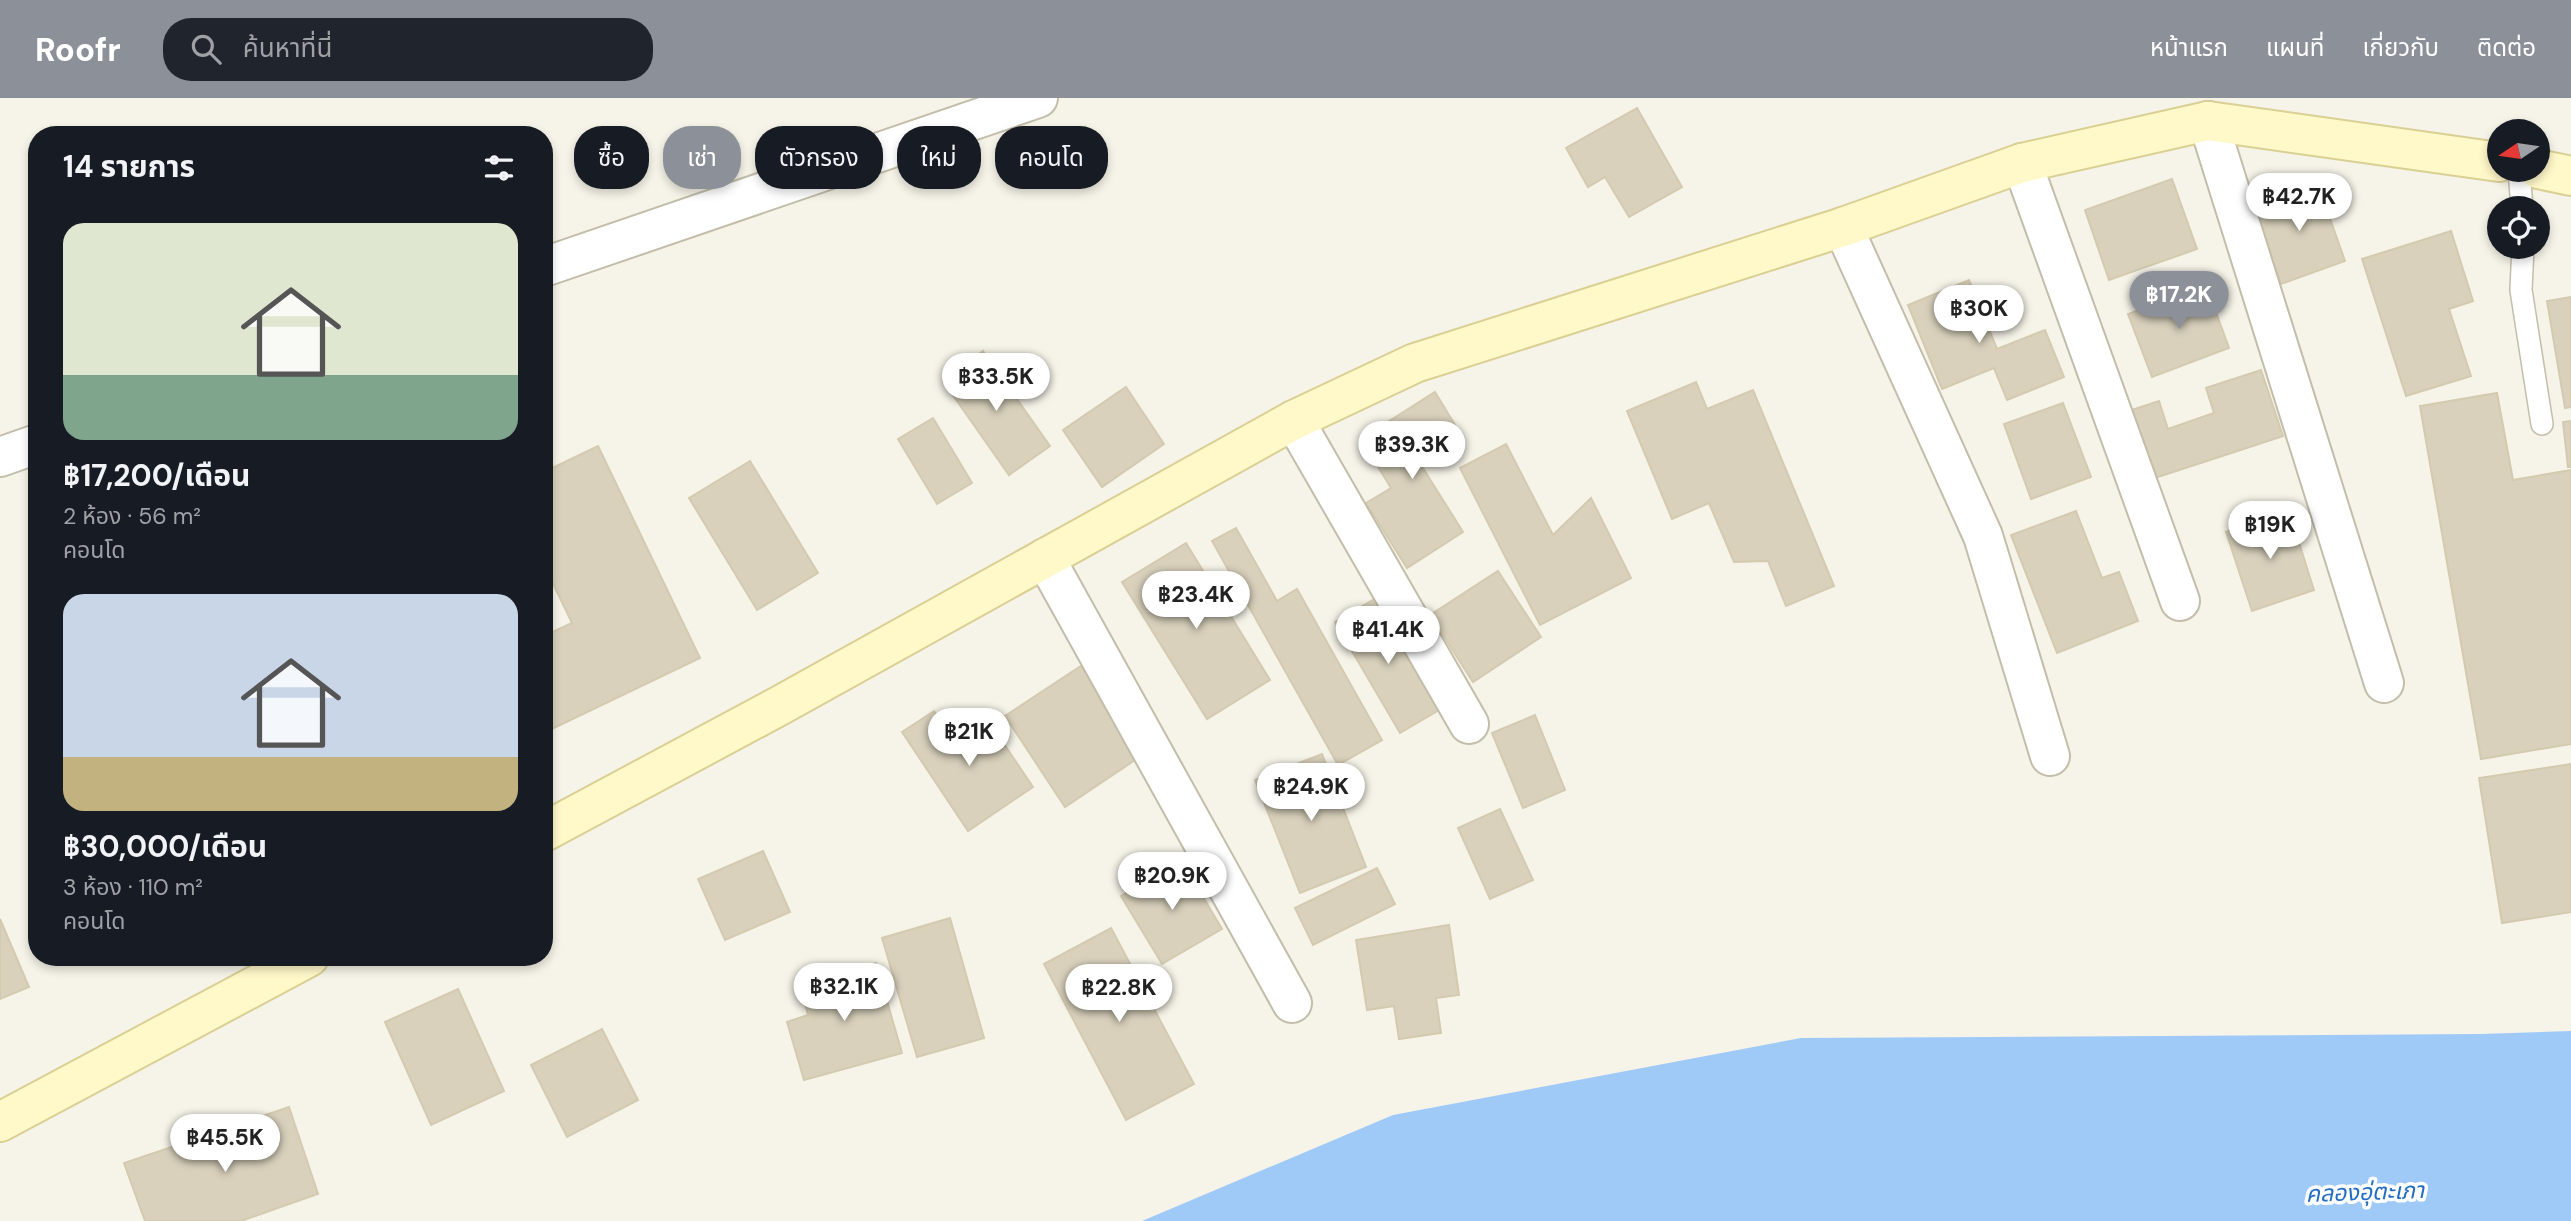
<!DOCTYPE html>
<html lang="th">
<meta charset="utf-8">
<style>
body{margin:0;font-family:"DM Sans","Noto Sans Thai",sans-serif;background:#20242c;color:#f1f3f6;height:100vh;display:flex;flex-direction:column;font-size:26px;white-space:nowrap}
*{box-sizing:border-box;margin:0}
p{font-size:23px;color:#9ea1a6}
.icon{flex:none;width:38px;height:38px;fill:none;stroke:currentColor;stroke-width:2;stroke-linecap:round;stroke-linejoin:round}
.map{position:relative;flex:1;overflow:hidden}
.side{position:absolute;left:28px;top:28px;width:525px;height:840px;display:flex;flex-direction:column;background:#171b24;border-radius:28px;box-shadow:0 4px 10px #0003}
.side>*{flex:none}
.banner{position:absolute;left:574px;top:28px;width:665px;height:63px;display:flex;gap:14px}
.needle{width:46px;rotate:257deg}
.buttons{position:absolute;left:2487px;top:21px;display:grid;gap:14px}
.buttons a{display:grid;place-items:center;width:63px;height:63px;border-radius:50%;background:#171b24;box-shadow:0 4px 10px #0003;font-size:35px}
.price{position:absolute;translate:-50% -60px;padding:0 16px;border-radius:24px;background:#fff;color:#222;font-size:23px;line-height:46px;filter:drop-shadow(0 2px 4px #0008)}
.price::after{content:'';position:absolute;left:50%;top:42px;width:21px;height:16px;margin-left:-10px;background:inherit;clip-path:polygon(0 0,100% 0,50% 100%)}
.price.selected{background:#8c9099;color:#fff}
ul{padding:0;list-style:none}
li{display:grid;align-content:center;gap:14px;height:371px;padding:0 35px}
li span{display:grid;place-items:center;height:217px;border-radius:21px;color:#555}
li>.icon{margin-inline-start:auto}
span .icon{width:126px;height:126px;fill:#fffc;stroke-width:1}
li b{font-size:30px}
h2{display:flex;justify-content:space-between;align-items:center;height:84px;padding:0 35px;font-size:30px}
.tag{padding:0 24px;border-radius:28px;background:#171b24;box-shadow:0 4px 10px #0003;font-size:24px;line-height:63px}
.tag.selected{background:#8c9099;color:#fff}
header{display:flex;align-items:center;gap:42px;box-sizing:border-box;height:98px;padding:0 35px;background:#8c9099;color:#fff}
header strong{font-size:33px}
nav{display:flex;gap:38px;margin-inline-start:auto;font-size:24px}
.search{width:490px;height:63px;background:#20242c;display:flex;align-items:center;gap:18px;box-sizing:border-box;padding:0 24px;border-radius:28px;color:#9ea1a6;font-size:26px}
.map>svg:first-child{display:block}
</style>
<header>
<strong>Roofr</strong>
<div class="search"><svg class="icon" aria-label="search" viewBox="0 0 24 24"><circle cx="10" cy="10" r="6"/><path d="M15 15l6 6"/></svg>ค้นหาที่นี่</div>
<nav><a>หน้าแรก</a><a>แผนที่</a><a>เกี่ยวกับ</a><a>ติดต่อ</a></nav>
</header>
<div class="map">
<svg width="2571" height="1123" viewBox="0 0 2571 1123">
<rect width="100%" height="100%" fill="#f6f3e8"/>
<polygon fill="#9fcaf8" points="2571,933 2571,1123 1142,1123 1393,1017 1801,940 2481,936"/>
<g fill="#d9d1bc" stroke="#d4caaf" stroke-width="2">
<polygon points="1637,10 1682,89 1629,119 1605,79 1588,89 1566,50"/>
<polygon points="2172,81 2197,151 2109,182 2085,112"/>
<polygon points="2317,84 2345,163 2281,186 2252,106"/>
<polygon points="2451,133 2473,203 2449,211 2471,278 2406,298 2362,161"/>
<polygon points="1969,182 1997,251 2045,232 2064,279 2007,302 1994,270 1942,291 1908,207"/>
<polygon points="2206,187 2229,250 2152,279 2128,216"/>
<polygon points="2571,199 2571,309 2565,310 2547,203"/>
<polygon points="983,253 1050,348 1009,377 943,283"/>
<polygon points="2261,272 2283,338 2152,381 2129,313 2159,303 2168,331 2214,315 2206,290"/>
<polygon points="1696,284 1707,311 1753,292 1834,488 1786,508 1768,463 1734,464 1709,405 1672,421 1627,313"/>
<polygon points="1126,289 1164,346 1102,389 1063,332"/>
<polygon points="1435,294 1458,332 1416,359 1463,434 1407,470 1366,405 1391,390 1361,341"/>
<polygon points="2497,295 2513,382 2571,372 2571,646 2481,661 2420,308"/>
<polygon points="2063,305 2091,379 2031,401 2004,326"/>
<polygon points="933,320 972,385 937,406 898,341"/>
<polygon points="2571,323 2571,369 2568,369 2563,324"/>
<polygon points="1506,346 1553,437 1591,400 1631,480 1540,527 1460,370"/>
<polygon points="598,348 700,560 552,631 544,615 544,538 572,525 544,467 544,374"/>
<polygon points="750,363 818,475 757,512 689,400"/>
<polygon points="2076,413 2102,480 2119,474 2138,523 2057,555 2011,437"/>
<polygon points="2289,413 2314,492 2252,513 2226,434"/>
<polygon points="1236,430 1277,503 1297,491 1382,642 1338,667 1212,443"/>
<polygon points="1186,445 1270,582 1207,621 1122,484"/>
<polygon points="1498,473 1541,539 1473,584 1430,517"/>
<polygon points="1376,500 1441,611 1400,635 1335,524"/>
<polygon points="1081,568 1141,658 1065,709 1005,618"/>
<polygon points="934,613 955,643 987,621 1033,689 968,733 902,634"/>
<polygon points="1535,617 1565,692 1523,710 1492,635"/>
<polygon points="1322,656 1366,769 1300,795 1255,682"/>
<polygon points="2571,666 2571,814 2502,825 2479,680"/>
<polygon points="1500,711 1533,782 1490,801 1458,730"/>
<polygon points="763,753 790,814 725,842 698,781"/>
<polygon points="1181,762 1222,831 1162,866 1121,798"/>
<polygon points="1377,770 1395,806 1313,847 1295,810"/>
<polygon points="950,820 984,940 917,959 882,840"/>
<polygon points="0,821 29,889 0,901"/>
<polygon points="1449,827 1459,897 1436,900 1441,935 1399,941 1394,908 1367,912 1356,842"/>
<polygon points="1111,830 1194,986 1126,1022 1044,866"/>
<polygon points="876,865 902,955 804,982 787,924 808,917 800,887"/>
<polygon points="458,891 504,993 431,1027 385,924"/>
<polygon points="602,931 638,1002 567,1039 531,967"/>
<polygon points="289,1009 318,1096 241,1123 145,1123 124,1065"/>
</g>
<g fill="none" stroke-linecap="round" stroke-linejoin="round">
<g stroke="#c3bdaa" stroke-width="24">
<g id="lane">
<polyline points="2519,72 2522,110"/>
<polyline points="2523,149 2521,192 2542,326"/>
</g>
</g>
<g stroke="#c3bdaa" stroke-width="42">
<g id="street">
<polyline points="2208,23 2384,585"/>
<polyline points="2022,65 2180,503"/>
<polyline points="1843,129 1983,438 2050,658"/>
<polyline points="544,169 1038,0"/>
<polyline points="1294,322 1469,626"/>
<polyline points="0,359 37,346"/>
<polyline points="1045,460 1292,905"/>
</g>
</g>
<g stroke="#dad094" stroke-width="42">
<g id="secondary">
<polyline points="2538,71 2571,78"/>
<polyline points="544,734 779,608 1294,322 1415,265 1843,129 2022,65 2208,23 2499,64"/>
<polyline points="0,1024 309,859"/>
</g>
</g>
<use href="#lane" stroke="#fff" stroke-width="21"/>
<use href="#street" stroke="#fff" stroke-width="38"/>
<use href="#secondary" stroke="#fff8c9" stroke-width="38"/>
</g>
<g text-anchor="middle" stroke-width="7" stroke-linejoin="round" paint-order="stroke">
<g font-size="23" font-style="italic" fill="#226dc3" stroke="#fff">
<text transform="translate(2365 1094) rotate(-2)" y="8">คลองอุ่ตะเภา</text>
</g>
</g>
</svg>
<div class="buttons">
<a><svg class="needle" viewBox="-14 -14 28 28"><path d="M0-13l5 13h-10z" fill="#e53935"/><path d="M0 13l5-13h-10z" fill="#9ea1a6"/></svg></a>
<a><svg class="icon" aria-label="locate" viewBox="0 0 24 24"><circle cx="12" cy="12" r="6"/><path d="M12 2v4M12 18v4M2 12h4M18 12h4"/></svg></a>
</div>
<b class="price" style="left:2299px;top:135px">฿42.7K</b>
<b class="price selected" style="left:2179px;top:233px">฿17.2K</b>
<b class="price" style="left:1979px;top:247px">฿30K</b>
<b class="price" style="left:996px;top:315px">฿33.5K</b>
<b class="price" style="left:1412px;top:383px">฿39.3K</b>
<b class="price" style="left:2270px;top:463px">฿19K</b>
<b class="price" style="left:1196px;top:533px">฿23.4K</b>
<b class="price" style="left:1388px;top:568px">฿41.4K</b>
<b class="price" style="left:969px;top:670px">฿21K</b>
<b class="price" style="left:1311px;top:725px">฿24.9K</b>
<b class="price" style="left:1172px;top:814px">฿20.9K</b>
<b class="price" style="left:844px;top:925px">฿32.1K</b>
<b class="price" style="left:1119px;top:926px">฿22.8K</b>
<b class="price" style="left:225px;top:1076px">฿45.5K</b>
<div class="banner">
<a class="tag">ซื้อ</a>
<a class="tag selected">เช่า</a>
<a class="tag">ตัวกรอง</a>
<a class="tag">ใหม่</a>
<a class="tag">คอนโด</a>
</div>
<section class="side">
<h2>14 รายการ<svg class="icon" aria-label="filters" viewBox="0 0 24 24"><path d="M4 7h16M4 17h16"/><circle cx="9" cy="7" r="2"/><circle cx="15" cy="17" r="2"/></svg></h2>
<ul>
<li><span style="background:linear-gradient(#dfe7d0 70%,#7fa58c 0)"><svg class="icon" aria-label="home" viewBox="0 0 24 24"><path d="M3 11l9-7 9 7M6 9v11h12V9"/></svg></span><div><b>฿17,200/เดือน</b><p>2 ห้อง · 56 m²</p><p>คอนโด</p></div></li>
<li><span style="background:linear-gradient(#c9d6e8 75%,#c2b280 0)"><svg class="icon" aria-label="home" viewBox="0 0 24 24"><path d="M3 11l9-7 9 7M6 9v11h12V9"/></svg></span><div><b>฿30,000/เดือน</b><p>3 ห้อง · 110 m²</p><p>คอนโด</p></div></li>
</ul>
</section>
</div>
